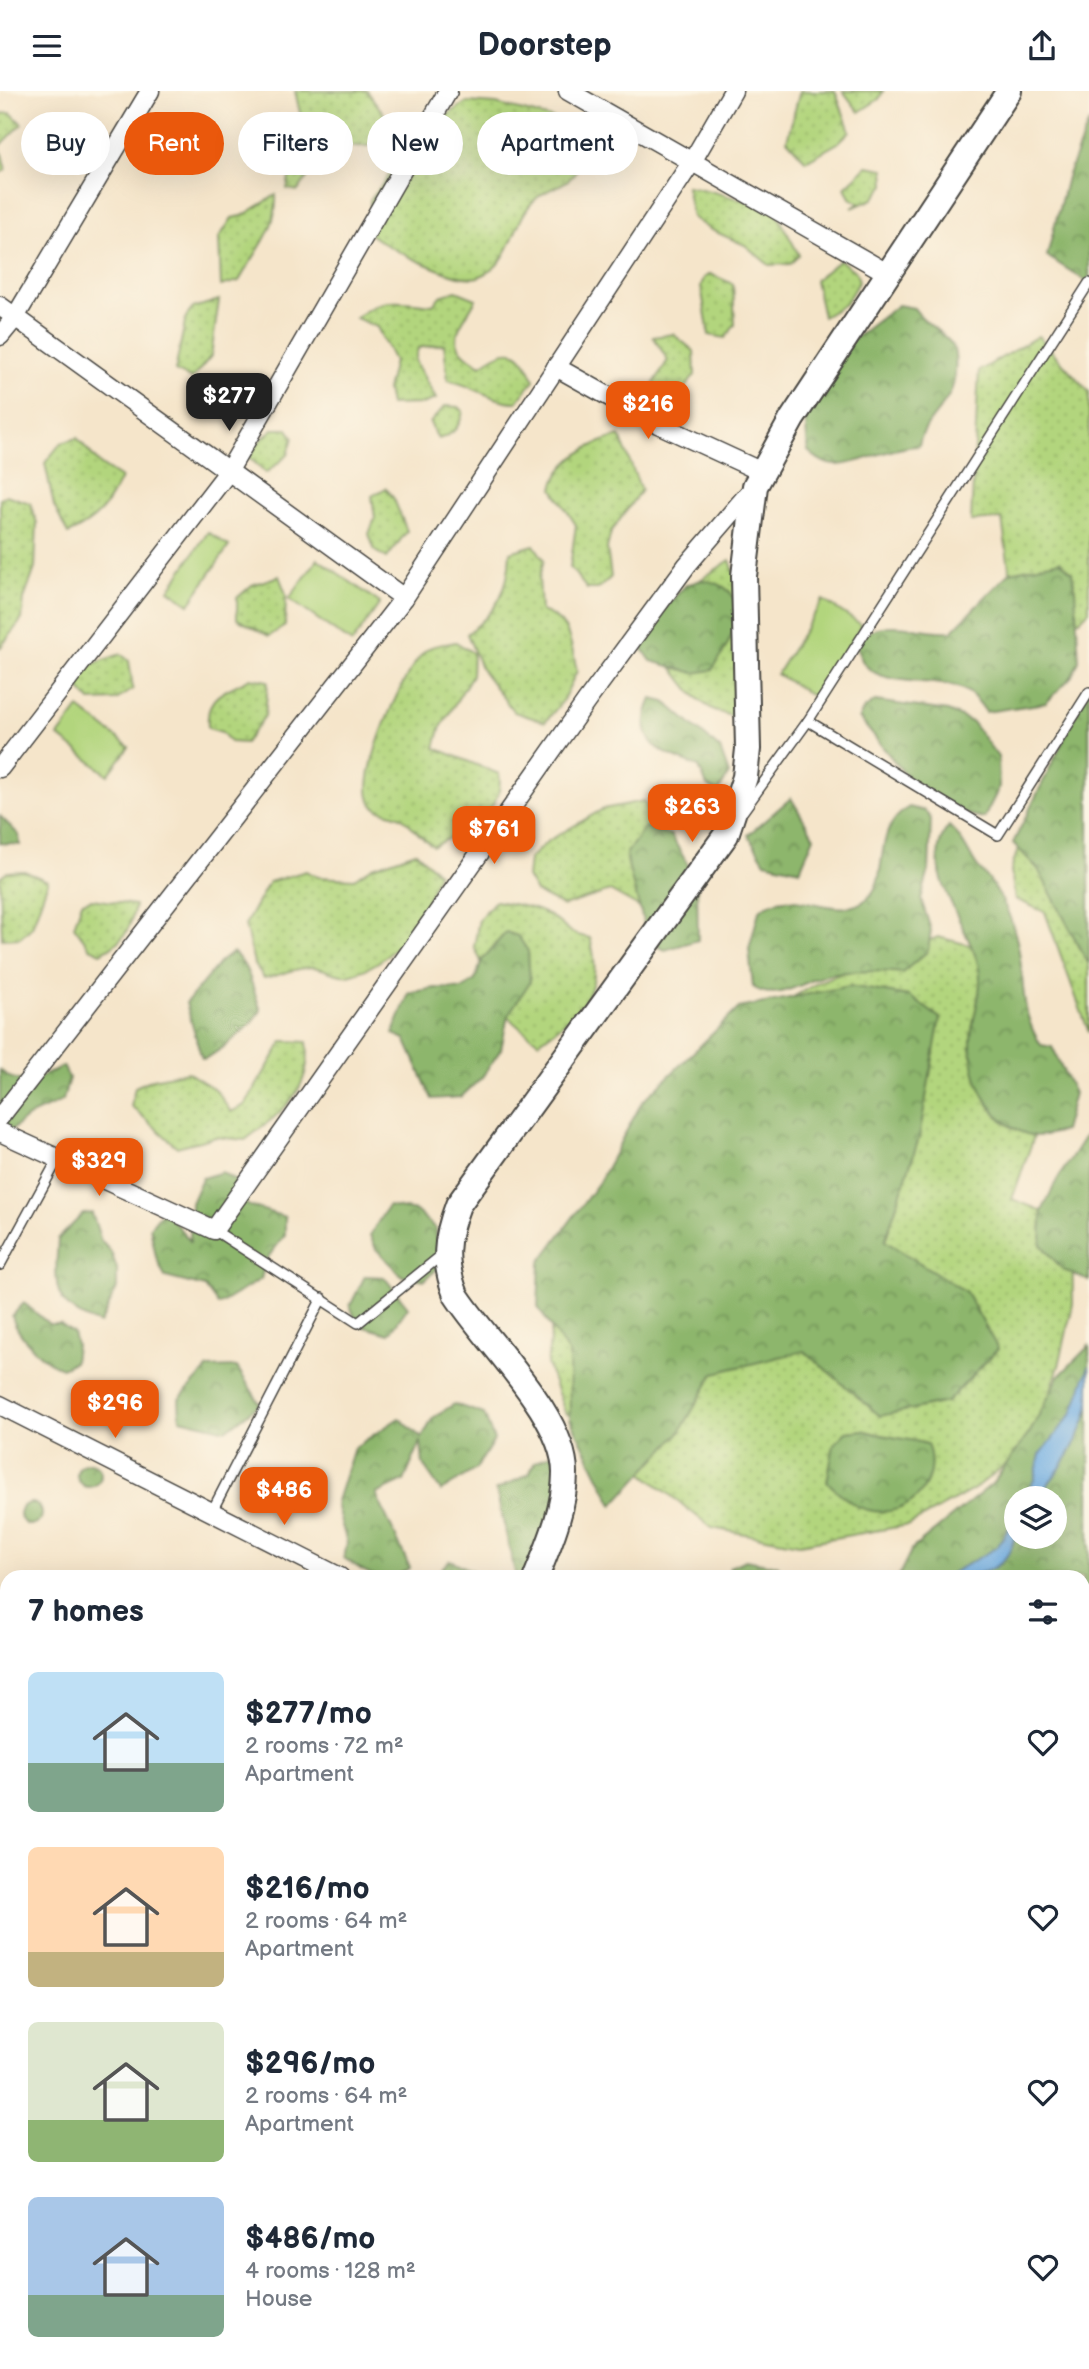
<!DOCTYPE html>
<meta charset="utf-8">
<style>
body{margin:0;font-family:"Balsamiq Sans",sans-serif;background:#f2f2f3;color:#1f2937;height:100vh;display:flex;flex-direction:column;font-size:26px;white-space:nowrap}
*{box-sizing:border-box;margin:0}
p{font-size:23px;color:#747a83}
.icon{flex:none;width:38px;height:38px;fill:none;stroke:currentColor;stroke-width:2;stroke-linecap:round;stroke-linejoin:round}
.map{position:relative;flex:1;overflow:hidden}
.panel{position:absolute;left:0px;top:1479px;width:1090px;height:800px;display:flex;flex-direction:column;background:#fff;border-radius:21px 21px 0 0;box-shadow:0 7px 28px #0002}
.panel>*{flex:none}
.top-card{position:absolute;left:21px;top:21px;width:700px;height:63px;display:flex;gap:14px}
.controls{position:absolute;left:1004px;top:1395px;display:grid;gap:14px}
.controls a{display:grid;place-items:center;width:63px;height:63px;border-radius:50%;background:#fff;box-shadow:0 7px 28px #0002;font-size:35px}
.price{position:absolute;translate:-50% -60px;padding:0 16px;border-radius:14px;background:#ea580c;color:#fff;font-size:23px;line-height:46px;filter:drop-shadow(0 2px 4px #0008)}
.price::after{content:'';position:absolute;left:50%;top:42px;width:21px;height:16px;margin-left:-10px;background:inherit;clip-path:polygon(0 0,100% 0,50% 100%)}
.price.current{background:#222;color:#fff}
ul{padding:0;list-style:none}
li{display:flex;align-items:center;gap:21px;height:175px;padding:0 28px}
li span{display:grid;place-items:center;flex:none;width:196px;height:140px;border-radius:10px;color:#555}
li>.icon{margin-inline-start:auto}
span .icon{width:84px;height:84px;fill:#fffc;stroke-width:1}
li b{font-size:30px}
h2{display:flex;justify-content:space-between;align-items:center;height:84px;padding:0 28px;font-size:30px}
.pill{padding:0 24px;border-radius:32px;background:#fff;box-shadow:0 7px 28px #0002;font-size:24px;line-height:63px}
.pill.current{background:#ea580c;color:#fff}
header{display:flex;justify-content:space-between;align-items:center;height:91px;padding:0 28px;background:#fff;font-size:32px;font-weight:700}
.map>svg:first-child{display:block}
</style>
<header><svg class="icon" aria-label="menu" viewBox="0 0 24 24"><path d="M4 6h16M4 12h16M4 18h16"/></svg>Doorstep<svg class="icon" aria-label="share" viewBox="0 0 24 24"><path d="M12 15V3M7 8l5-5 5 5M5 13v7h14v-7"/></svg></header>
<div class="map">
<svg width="1089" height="2278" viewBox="0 0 1089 2278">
<defs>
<pattern id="grass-dots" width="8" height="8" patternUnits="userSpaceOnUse" patternTransform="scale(1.75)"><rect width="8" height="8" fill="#b2d57d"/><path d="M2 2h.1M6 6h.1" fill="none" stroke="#99b76c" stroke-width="1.8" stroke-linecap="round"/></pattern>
<pattern id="forest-crowns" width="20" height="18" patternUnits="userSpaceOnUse" patternTransform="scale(1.75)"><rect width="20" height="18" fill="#8db66c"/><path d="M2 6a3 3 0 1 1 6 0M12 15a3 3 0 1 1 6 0" fill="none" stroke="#739459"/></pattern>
</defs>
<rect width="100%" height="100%" fill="#fcf5e5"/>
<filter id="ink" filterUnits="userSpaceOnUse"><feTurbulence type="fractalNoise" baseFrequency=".0143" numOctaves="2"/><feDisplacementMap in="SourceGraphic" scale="14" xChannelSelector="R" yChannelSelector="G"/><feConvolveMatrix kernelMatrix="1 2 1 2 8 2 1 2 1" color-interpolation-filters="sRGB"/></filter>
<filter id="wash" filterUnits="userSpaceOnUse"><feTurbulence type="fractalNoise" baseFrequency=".00686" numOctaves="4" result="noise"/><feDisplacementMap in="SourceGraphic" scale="28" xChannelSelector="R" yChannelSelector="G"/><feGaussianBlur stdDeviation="1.57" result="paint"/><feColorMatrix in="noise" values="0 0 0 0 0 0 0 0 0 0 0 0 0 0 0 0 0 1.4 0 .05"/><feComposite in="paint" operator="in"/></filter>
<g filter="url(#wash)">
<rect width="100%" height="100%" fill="#f5e5ca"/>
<g fill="url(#grass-dots)" stroke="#6e8054" stroke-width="2">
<polygon points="295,0 367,0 384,23 382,44 368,55 328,56 298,100 287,98 295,52 303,35"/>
<polygon points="800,0 835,0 850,40 838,52 806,70 787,49"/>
<polygon points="843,0 883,0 879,8 859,21"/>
<path d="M467 11 496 13 567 31C574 43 584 55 580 70 574 95 554 93 538 106 511 127 515 174 478 186 457 192 388 157 370 143V109L422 41Z"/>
<polygon points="11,22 22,33 0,55 6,79 0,82 0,23"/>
<polygon points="867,75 884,78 885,94 873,108 852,117 859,112 850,107 845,96"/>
<path d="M686 95C716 99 742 112 773 115L799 164 790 173 769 174 745 154 709 138 692 126Z"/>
<path d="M276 104C278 138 255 161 239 190L221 195 219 147 232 127 242 125Z"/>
<polygon points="840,169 856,181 859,190 845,213 823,226 815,189"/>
<polygon points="710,183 733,193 735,234 725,247 709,244 701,195 704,187"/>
<path d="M456 200 476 208C460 238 440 252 481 274 510 252 522 257 534 289L517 311C493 311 472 294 448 289L444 253 418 257 415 270 436 308 422 313 390 314 387 299 394 270 377 236 356 227C382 204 401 211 433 214L440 205Z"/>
<polygon points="219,209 211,265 192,288 175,280 186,226 193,217"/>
<polygon points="673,243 694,260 695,284 682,301 664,303 653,294 668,269 653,246"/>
<polygon points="1038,245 1089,301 1089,520 1080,529 1023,539 1016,526 1002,428 971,430 979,280"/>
<path d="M445 315 459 316 463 320C460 335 454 344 438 348L430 332Z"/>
<polygon points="273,338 288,338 293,346 288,364 266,382 249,366 260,350"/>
<path d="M620 345 641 399 611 441 607 457 611 486 598 498H587L570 476 576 434 553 398C558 369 594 351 620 345Z"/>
<path d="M77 347 101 374 121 387C106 417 98 429 68 443L54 415 45 372 61 352Z"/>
<polygon points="386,397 394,408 407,440 387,467 375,460 369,443 375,427 372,405"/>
<polygon points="6,404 30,412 37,432 35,477 24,508 22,528 0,557 0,408"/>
<path d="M534 454 544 469 539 487 541 520C572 530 570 552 577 580L562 611 545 631 514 621 482 579 467 543C497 520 509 500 510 461Z"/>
<path d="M730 469 754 536 750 627C704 625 692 603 667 569L685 499Z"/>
<polygon points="279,485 286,503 285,535 269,545 237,528 237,507 252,494"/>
<path d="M456 551 473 562 472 584 440 638 435 657 499 683C506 721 463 740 434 755 420 748 414 735 402 727 391 720 376 723 370 709 358 684 405 572 429 557 436 553 448 553 456 551Z"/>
<polygon points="121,563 129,570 133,598 116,609 90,610 76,594 90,574"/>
<path d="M250 587 268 590 265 625 245 652 230 651 222 641 208 637C205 603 223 602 250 587Z"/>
<polygon points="1089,630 1089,942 1045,821 1015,808 1011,779 1022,746"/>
<polygon points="644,710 663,750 644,819 610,800 563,815 536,801 527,786 529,768 548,750 603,718"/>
<path d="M416 761 438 782C423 825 397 873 348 884 337 886 323 876 311 876 295 877 280 885 264 887L254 872 245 834 269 791 306 780 318 786 354 788 373 776Z"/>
<polygon points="24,780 48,790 32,836 20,847 2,848 0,786 7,781"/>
<path d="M92 808 135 814C130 840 125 849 101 862L90 857 74 835 82 811Z"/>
<path d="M495 810C512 813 531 815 546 823 567 833 560 841 590 847 606 903 579 921 539 951 522 939 505 927 496 908 488 890 484 873 474 856L479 828Z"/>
<polygon points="938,846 1016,866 1042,1023 1012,1108 1072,1132 1073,1213 1059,1275 1033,1352 973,1399 909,1434 799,1453 712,1437 565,1321 547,1273 554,1218 623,1046 713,952 821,890"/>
<path d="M283 950 307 951C313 1000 281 1022 245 1049L215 1046 177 1056 131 1015 135 996 153 988 187 981 216 999 231 1021 245 1014Z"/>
</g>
<g fill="url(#forest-crowns)" stroke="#5c704c" stroke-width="2" fill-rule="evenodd">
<polygon points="1089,31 1089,192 1047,165 1067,86"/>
<path d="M898 214 914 217C924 232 938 238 950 251 959 261 956 292 949 304 940 322 922 334 919 355 889 356 861 373 837 374 825 374 816 367 808 360L805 325 846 254Z"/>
<path d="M1060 470 1072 481 1075 498 1079 570 1072 585 1046 612 986 621C980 612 973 603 963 598 927 583 857 604 857 548 892 522 913 543 952 540L1010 481Z"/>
<path d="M702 489C758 496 734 548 712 579L694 582 651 570 642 557 641 542 686 494Z"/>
<polygon points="1089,597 1089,874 1038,778 1013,752"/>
<path d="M652 608 665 611 720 658 729 683 718 701 707 695 699 676C663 662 631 654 652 608Z"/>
<polygon points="875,610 948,620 972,631 998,666 999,697 984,727 966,723 908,687 859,627 863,619"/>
<polygon points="791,707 814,746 800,779 765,771 748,744"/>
<path d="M909 716 925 720 931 728 929 779 921 808 931 839 928 860 902 882C879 879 859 880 836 882 810 885 778 914 753 896L749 858 759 820C794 789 836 835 868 807 891 786 870 739 909 716Z"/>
<polygon points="0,725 19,744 20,754 0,752"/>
<path d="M949 735C963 748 967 759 976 774 979 779 984 782 987 786 1001 804 1012 828 1017 850 1026 888 1018 919 1041 954L1052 956 1074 1002 1064 1040C1056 1041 1045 1045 1037 1045 992 1039 970 989 971 948 972 924 985 897 978 873 968 834 916 773 949 735Z"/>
<path d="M645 736 671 744 697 790 698 849 665 859 648 850C642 820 631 793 626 763Z"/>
<polygon points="506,841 518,845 528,860 530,891 508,924 501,958 482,986 461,1006 432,1008 405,948 393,943 409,902 435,897 462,898 475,889 482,869"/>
<path d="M233 861C252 879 251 896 261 919 254 932 215 966 202 968L186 912 220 871Z"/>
<polygon points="849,895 909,905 940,927 919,1047 885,1150 966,1201 998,1258 947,1311 880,1325 804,1260 714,1282 680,1341 613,1414 570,1328 569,1263 538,1216 540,1171 599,1091 642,1011 739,917"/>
<path d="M63 975 69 987 63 1009C53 1015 40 1019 31 1024 19 1031 14 1041 0 1042V979C21 999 41 987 63 975Z"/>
<polygon points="1089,1039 1089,1190 1063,1179 1041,1154 1042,1120 1057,1089"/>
<polygon points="222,1081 237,1091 247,1114 285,1126 285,1144 266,1169 261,1188 218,1214 205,1196 165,1186 156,1166 150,1136 164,1119 190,1150 191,1112 202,1087"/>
<polygon points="388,1115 416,1120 436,1138 439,1176 425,1189 402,1185 376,1158 370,1144"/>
<path d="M92 1122 101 1150 111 1161 117 1178V1197L100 1233C50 1216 55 1194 58 1148L83 1123Z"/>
<polygon points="365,1185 384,1186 408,1216 389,1243 358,1234 350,1215"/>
<path d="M24 1212 49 1233H60L73 1242 76 1254 74 1271 62 1277C44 1272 16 1244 12 1225Z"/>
<path d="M1089 1255V1524L1083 1531V1486H898L912 1458 992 1393 1030 1341 1059 1285ZM1017 1407H1055V1446H1017Z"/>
<polygon points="237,1276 260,1313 226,1339 180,1328 179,1308 208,1277"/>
<path d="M454 1313 484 1323 494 1349 476 1378 441 1400 423 1374 421 1350 404 1390 376 1403 410 1477C383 1496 368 1483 344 1467L347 1452 336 1413 354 1357 399 1327 422 1347 433 1327Z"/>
<path d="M863 1339C884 1347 906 1346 927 1353 942 1392 909 1429 868 1419 851 1415 840 1402 827 1391L834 1353 846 1341Z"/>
<polygon points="563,1358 544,1486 516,1486 496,1399 529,1383 535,1371"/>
<circle cx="89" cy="1384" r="12"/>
<circle cx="31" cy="1423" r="11"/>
<polygon points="450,1469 481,1484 482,1486 433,1486"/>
<polygon points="745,1469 778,1475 788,1486 728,1486 730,1476"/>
<polygon points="7,2192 7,2272 135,2272 126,2278 0,2278 0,2194"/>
</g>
<g fill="#b2d57d" stroke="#6e8054" stroke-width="2">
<polygon points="208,441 229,455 189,513 169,499"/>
<polygon points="318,468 380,512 352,552 289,508"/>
<polygon points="823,509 862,534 815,607 777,583"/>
<polygon points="79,617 129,656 108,684 58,645"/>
</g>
<g fill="#71aee3" stroke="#4e6c87" stroke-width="2">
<path d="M1089 1275C1089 1287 1089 1302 1089 1314 1082 1348 1059 1382 1036 1407H1022L1034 1389 1040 1364 1073 1321Z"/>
<path d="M1017 1423C1017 1472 994 1486 945 1486L997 1456Z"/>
</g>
</g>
<g filter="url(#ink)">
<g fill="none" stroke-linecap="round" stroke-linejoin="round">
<g stroke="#494743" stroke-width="12">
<g id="service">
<polyline points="808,630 998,744 1089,601"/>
<polyline points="743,720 808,630 1089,192"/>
<polyline points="214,1139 358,1232 443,1163"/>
<polyline points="0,1174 59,1066"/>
<polyline points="212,1420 322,1207"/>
<polyline points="1083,1847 1089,1851"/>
<polyline points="0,1939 7,1943"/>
<polyline points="0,2141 7,2144"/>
</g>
</g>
<g stroke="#494743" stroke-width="21">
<g id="minor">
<polyline points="568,0 889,183"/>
<polyline points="0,215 404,507"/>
<polyline points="0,245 14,228 150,0"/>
<polyline points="556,276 658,333 762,381"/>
<polyline points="0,677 228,381 448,0"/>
<polyline points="0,1026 404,507 693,69 733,0"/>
<polyline points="0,1041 214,1139 586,611 687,474 755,395"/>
<polyline points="0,1314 340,1486"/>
<polyline points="0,1565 7,1568"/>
<polyline points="1083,1589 1089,1582"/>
<polyline points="1083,2119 1089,2123"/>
<polyline points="1083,2175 1089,2166"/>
<polyline points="1014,2278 1019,2272"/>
</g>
</g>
<g stroke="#494743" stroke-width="28">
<g id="secondary">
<path d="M536 1486C549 1454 565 1417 565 1382 565 1325 487 1252 456 1204 443 1171 445 1148 458 1114L726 744 745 686 748 658 744 485 755 395 792 328 1009 0"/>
<polyline points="883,2272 893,2278"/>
<polyline points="261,2278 264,2272"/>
</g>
</g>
<use href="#service" stroke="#fff" stroke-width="9"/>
<use href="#minor" stroke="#fff" stroke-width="18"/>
<use href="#secondary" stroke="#fff" stroke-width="24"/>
</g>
</g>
</svg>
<div class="controls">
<a><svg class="icon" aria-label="layers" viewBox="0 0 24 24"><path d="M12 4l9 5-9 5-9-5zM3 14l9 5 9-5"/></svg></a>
</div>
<b class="price current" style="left:229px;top:342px">$277</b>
<b class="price" style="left:648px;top:350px">$216</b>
<b class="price" style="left:692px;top:753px">$263</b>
<b class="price" style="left:494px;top:775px">$761</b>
<b class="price" style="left:99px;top:1107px">$329</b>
<b class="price" style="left:115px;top:1349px">$296</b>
<b class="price" style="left:284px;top:1436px">$486</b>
<div class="top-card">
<a class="pill">Buy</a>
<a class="pill current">Rent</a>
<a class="pill">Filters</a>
<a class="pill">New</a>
<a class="pill">Apartment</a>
</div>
<section class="panel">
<h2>7 homes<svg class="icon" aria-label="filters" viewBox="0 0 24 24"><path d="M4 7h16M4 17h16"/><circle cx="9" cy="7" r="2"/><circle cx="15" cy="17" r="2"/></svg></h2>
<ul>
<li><span style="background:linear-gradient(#bfe0f5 65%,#7fa58c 0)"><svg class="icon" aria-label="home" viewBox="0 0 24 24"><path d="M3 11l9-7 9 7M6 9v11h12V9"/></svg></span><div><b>$277/mo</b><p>2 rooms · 72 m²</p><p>Apartment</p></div><svg class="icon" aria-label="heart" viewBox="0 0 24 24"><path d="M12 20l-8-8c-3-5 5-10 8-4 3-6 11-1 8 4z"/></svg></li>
<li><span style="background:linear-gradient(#ffd9b3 75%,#c2b280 0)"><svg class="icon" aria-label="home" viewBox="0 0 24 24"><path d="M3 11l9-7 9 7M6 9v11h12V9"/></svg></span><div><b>$216/mo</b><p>2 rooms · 64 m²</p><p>Apartment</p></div><svg class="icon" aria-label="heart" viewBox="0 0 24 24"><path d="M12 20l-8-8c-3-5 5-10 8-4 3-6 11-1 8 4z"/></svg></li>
<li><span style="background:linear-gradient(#dfe7d0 70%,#8fb573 0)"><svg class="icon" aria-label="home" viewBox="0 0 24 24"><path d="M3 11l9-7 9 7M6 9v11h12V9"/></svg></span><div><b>$296/mo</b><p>2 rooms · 64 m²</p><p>Apartment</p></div><svg class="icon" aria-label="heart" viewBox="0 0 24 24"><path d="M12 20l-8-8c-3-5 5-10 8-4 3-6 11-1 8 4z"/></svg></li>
<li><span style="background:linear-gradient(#a9c7e8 70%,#7fa58c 0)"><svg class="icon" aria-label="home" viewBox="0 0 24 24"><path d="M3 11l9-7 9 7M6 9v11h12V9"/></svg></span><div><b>$486/mo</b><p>4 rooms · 128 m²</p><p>House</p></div><svg class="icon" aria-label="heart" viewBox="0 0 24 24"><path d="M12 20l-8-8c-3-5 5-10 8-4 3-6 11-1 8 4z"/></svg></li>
</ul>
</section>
</div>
